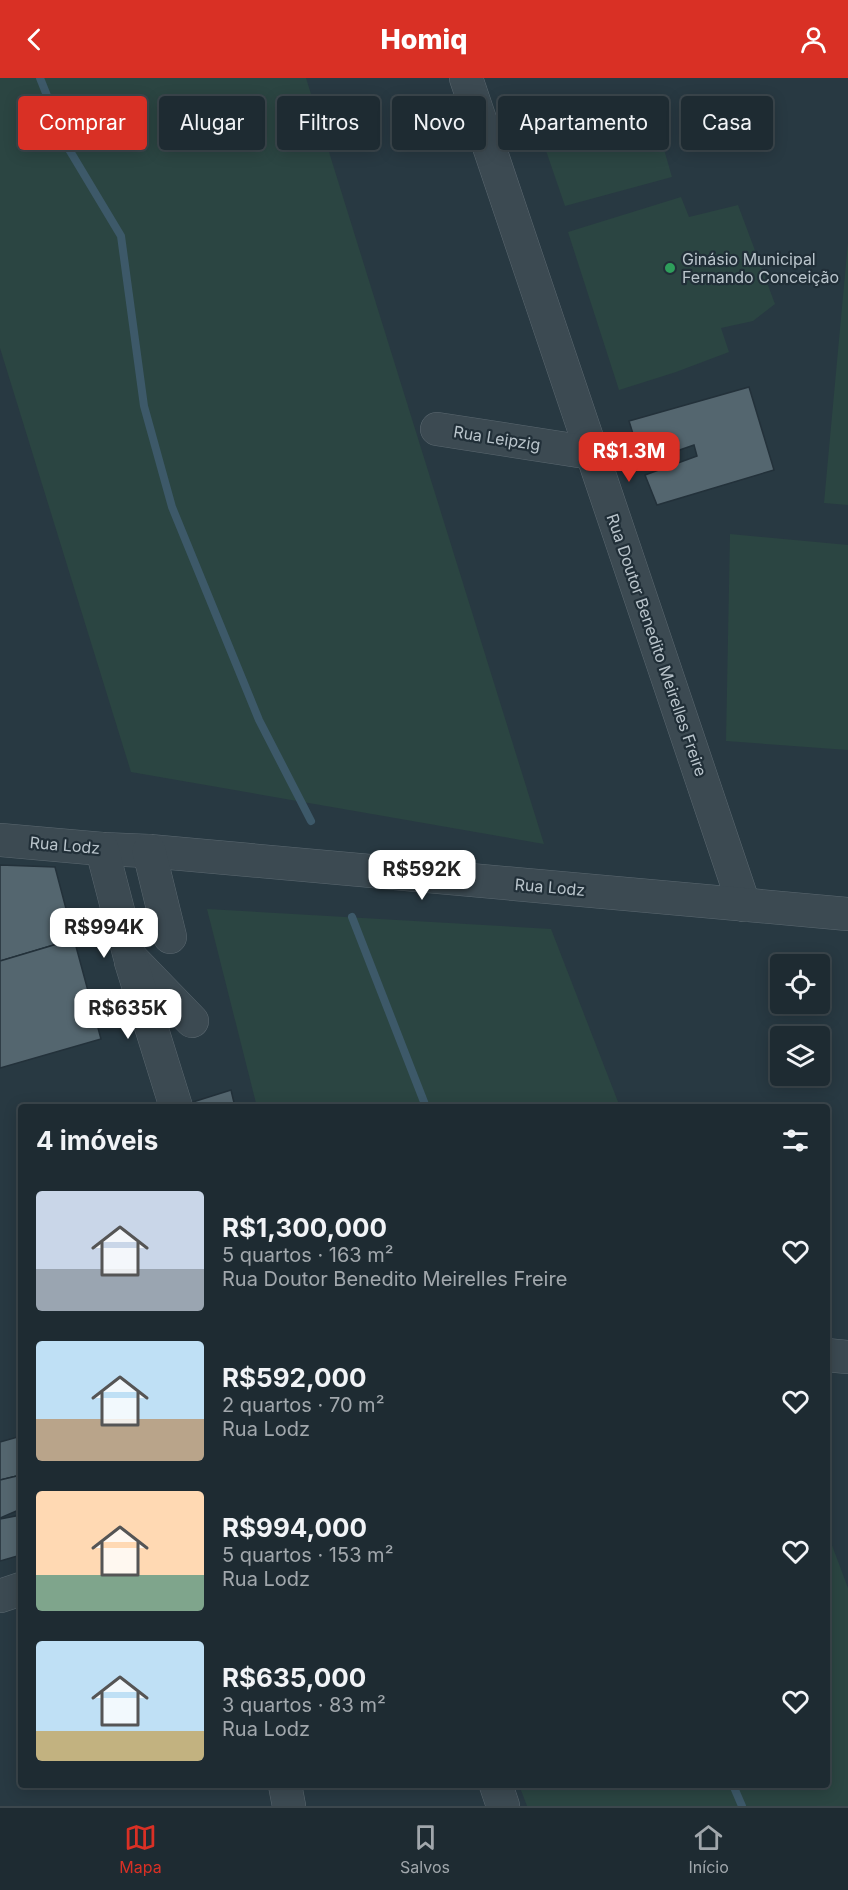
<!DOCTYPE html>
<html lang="pt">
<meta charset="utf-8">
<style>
body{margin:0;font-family:Inter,sans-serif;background:#2b373e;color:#f1f3f6;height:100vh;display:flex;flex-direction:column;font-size:22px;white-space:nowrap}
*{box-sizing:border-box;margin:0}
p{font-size:20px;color:#a1a7ac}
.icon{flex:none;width:33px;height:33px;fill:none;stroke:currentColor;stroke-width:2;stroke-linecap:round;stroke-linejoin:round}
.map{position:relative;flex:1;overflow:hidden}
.drawer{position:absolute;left:18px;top:1026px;width:812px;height:684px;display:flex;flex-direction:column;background:#1e2b32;border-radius:6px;box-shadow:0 3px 15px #0003,0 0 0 2px #3c474d}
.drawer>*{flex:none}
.hud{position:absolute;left:18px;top:18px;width:813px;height:54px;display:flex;gap:12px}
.tools{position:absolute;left:770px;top:876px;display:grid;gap:12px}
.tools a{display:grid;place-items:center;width:60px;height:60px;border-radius:6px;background:#1e2b32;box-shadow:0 3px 15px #0003,0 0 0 2px #3c474d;font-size:30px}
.price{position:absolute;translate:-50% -51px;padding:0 14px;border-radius:12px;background:#fff;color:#222;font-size:20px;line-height:39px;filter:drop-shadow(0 2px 3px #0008)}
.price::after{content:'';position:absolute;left:50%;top:36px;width:18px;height:14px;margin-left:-9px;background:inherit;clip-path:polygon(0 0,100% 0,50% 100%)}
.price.current{background:#d93025;color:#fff}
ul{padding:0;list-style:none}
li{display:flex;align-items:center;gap:18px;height:150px;padding:0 18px}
li span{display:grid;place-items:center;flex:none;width:168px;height:120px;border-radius:6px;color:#555}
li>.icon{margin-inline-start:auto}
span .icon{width:72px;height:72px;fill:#fffc;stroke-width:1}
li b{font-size:26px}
h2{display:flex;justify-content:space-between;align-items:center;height:72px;padding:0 18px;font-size:26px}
.pill{padding:0 21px;border-radius:6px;background:#1e2b32;box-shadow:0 3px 15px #0003,0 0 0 2px #3c474d;font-size:21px;line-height:54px}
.pill.current{background:#d93025;color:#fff}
header{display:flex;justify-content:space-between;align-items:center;height:78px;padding:0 18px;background:#d93025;color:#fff;font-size:27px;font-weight:800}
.tabs{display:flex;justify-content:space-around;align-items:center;height:84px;border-top:2px solid #3c474d;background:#1e2b32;font-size:16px;color:#a1a7ac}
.tabs a{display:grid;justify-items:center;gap:3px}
.tabs .current{color:#d93025}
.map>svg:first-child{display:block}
</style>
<header><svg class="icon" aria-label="back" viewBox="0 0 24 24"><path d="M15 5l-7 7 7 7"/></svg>Homiq<svg class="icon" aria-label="person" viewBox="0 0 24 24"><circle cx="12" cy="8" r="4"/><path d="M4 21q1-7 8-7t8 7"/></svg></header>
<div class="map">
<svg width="848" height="1728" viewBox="0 0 848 1728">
<rect width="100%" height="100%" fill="#283942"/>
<g fill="#2b4542">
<polygon points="0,0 306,0 544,766 131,694 0,270"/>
<polygon points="652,30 672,99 565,128 543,64"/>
<polygon points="681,119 689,139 738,127 775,226 753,243 721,250 729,274 676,294 619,312 568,154"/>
<polygon points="848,164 848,427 824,425"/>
<polygon points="730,456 848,467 848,672 726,663"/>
<polygon points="207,831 551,851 620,1029 257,1029"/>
<polygon points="827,1454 848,1510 848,1728 527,1728 519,1707 826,1707"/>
</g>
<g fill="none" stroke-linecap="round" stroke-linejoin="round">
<g stroke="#3d5969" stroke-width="8">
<polyline points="40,0 67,68 121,158 144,328 172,429 259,642 311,743"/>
<polyline points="352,839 426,1029"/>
<polyline points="733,1707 742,1728"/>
</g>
</g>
<g fill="#54666f" stroke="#23313a" stroke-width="1.5">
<polygon points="749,309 774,392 657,427 645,397 697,378 694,367 642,385 629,343"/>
<polygon points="0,787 55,789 74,861 0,883"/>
<polygon points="74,861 101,961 0,990 0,883"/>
<polygon points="231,1012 235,1029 177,1029"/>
<polygon points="21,1358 21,1397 0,1402 0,1364"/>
<polygon points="21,1397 21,1431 0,1440 0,1402"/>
<polygon points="21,1437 21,1477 0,1483 0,1441"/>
</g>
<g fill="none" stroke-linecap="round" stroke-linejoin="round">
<g stroke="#5b6870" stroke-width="34">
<g id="minor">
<polyline points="466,0 744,827"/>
<polyline points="437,351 592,375"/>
<polyline points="0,762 102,771 149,773 848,836"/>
<polyline points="102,771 130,879 192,943"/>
<polyline points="149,773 170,859"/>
<polyline points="131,884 176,1029"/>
<polyline points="826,1277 848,1279"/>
<polyline points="0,1518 21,1511"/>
<polyline points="285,1707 289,1728"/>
<polyline points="496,1707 503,1728"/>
</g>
</g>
<use href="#minor" stroke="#3c4a52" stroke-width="33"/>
</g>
<circle fill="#2e9e5b" stroke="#212f38" stroke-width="2" cx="670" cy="190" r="6"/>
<g text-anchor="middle" stroke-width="4.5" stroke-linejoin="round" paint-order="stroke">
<g font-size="16" fill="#bac5cc" stroke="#212f38" text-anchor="start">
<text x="682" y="187">Ginásio Municipal<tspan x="682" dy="18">Fernando Conceição</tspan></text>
</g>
<g font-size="16" fill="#bac5cc" stroke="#212f38">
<text transform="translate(497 360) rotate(9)" y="6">Rua Leipzig</text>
<text transform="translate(657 567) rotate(71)" y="6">Rua Doutor Benedito Meirelles Freire</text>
<text transform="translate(65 767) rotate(5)" y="6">Rua Lodz</text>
<text transform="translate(550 809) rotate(5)" y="6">Rua Lodz</text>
</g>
</g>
</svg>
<div class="tools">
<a><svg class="icon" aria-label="locate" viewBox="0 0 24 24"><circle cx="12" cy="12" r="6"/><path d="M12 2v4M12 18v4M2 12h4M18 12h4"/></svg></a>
<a><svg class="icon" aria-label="layers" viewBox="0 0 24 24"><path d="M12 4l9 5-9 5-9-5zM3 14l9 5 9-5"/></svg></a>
</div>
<b class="price current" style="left:629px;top:405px">R$1.3M</b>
<b class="price" style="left:422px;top:823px">R$592K</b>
<b class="price" style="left:104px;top:881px">R$994K</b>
<b class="price" style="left:128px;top:962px">R$635K</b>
<div class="hud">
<a class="pill current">Comprar</a>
<a class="pill">Alugar</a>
<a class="pill">Filtros</a>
<a class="pill">Novo</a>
<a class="pill">Apartamento</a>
<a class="pill">Casa</a>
</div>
<section class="drawer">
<h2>4 imóveis<svg class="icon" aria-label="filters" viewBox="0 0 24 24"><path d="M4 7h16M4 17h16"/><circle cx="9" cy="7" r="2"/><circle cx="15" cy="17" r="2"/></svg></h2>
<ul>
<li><span style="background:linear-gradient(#c9d6e8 65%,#9aa5b1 0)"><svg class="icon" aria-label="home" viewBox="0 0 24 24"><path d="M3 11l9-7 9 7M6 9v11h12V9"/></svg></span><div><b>R$1,300,000</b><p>5 quartos · 163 m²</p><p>Rua Doutor Benedito Meirelles Freire</p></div><svg class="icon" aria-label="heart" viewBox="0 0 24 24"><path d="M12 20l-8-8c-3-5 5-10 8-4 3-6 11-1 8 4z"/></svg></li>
<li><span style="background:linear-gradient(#bfe0f5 65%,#b9a48a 0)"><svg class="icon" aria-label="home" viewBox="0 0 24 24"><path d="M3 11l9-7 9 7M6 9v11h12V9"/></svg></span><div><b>R$592,000</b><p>2 quartos · 70 m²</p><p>Rua Lodz</p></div><svg class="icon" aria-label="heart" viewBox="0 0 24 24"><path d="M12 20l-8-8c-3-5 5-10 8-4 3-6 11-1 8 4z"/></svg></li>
<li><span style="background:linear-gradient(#ffd9b3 70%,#7fa58c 0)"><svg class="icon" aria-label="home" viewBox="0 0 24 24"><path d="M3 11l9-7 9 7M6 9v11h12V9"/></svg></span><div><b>R$994,000</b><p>5 quartos · 153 m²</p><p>Rua Lodz</p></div><svg class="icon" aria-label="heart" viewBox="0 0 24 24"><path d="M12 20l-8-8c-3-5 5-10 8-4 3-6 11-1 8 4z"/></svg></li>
<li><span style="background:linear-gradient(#bfe0f5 75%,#c2b280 0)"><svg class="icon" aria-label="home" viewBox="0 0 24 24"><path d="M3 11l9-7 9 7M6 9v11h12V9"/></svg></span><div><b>R$635,000</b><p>3 quartos · 83 m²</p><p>Rua Lodz</p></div><svg class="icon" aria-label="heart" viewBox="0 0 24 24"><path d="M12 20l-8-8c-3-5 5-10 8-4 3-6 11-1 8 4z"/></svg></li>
</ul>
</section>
</div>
<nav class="tabs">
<a class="current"><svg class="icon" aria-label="map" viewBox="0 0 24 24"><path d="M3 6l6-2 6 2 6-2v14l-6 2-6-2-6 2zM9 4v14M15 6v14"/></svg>Mapa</a>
<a><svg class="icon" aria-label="saved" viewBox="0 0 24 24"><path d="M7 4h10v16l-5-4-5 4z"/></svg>Salvos</a>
<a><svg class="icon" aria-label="home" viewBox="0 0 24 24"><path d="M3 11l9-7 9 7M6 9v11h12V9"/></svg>Início</a>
</nav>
